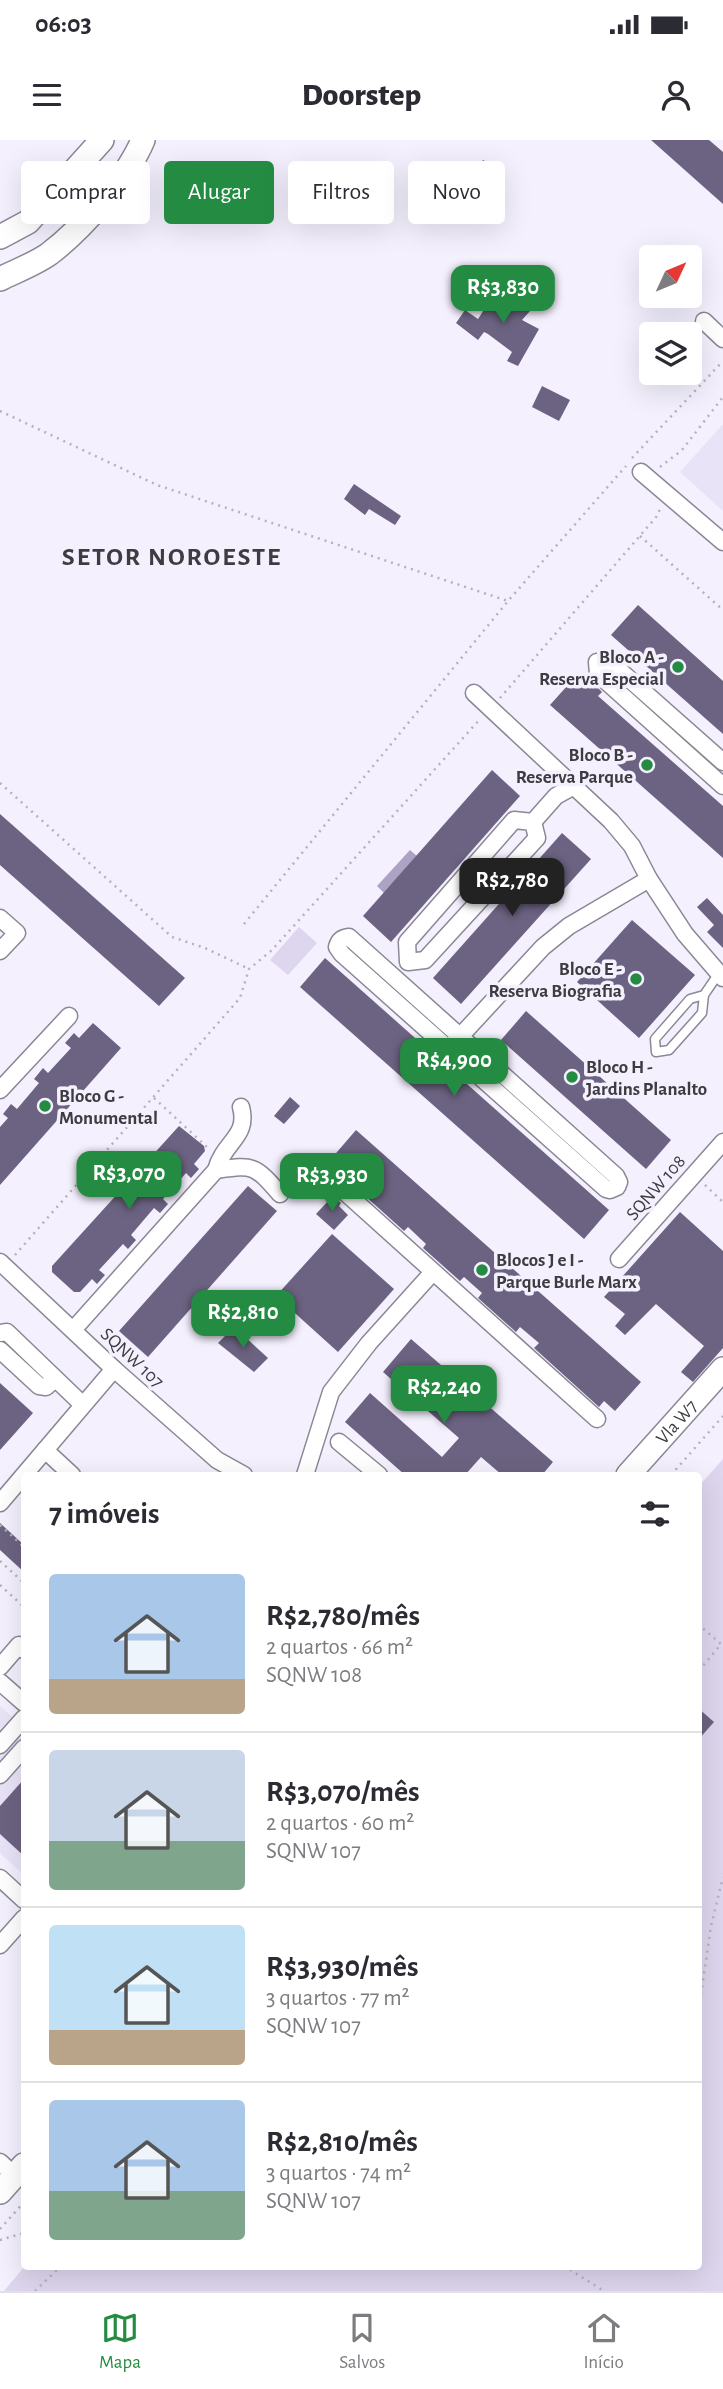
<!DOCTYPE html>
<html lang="pt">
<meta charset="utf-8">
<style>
body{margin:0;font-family:"Alegreya Sans",sans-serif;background:#f2f2f3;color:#2b2b33;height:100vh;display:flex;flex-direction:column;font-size:26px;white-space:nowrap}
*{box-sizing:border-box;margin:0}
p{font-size:23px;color:#7c7c81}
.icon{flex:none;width:38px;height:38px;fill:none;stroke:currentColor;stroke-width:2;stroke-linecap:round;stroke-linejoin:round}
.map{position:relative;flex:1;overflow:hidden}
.panel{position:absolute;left:21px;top:1332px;width:681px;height:798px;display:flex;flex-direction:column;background:#fff;border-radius:7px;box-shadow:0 7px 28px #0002}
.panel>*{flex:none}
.top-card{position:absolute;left:21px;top:21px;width:682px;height:63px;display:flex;gap:14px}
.needle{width:46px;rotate:46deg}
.buttons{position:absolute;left:639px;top:105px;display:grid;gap:14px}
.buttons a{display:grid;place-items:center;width:63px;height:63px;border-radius:7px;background:#fff;box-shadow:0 7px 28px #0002;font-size:35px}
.price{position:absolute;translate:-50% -60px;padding:0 16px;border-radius:14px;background:#248c42;color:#fff;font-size:23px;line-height:46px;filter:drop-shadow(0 2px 4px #0008)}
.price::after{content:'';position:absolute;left:50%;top:42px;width:21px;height:16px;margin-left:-10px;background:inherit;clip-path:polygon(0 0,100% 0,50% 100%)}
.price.selected{background:#222;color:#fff}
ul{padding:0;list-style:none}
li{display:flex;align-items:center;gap:21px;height:175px;padding:0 28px}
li+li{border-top:2px solid #e1e1e2}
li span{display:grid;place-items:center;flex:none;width:196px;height:140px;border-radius:7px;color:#555}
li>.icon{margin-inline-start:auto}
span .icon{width:84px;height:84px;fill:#fffc;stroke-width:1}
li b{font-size:30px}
h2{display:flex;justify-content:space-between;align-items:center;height:84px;padding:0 28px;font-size:30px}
.tag{padding:0 24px;border-radius:7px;background:#fff;box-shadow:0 7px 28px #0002;font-size:24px;line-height:63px}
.tag.selected{background:#248c42;color:#fff}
.status{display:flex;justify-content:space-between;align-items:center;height:49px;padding:0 35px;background:#fff;direction:ltr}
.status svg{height:19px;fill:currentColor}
header{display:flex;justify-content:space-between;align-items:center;height:91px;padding:0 28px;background:#fff;font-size:32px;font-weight:800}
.menu{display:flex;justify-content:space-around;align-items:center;height:98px;border-top:2px solid #e1e1e2;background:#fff;font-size:19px;color:#7c7c81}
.menu a{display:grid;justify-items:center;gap:4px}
.menu .selected{color:#248c42}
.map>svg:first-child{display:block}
</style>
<div class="status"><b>06:03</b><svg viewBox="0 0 49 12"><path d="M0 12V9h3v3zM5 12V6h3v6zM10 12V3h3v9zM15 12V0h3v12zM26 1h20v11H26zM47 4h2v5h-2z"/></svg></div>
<header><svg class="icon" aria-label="menu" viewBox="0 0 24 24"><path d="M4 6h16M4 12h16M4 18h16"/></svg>Doorstep<svg class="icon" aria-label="person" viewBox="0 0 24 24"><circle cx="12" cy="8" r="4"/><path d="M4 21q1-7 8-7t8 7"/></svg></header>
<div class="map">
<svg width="723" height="2151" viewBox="0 0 723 2151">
<rect width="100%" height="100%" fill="#f4f0fe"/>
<g fill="#e9e3f7">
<polygon points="723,284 723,371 680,332"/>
<polygon points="0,1566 24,1588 24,1735 0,1713"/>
</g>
<g fill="#ddd6ee">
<polygon points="299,787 317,803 288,835 270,820"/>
<polygon points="723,1319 723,2151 4,2151 25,2126 698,2126 698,1347"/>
</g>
<polygon fill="#aca2c3" points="410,710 418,717 385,754 377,746"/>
<g fill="#6c6382">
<polygon points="651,0 709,0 723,12 723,64"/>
<polygon points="483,20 499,29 490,45 474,35"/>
<polygon points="346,29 358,35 350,50 338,45"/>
<polygon points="498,148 530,171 522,180 539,189 518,226 507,221 512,212 488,194 484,192 478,200 456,183 465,170 478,179"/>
<polygon points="542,246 570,260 559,281 532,267"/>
<polygon points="354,344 401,376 395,385 369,369 365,375 344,359"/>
<polygon points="638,465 723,541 723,594 611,495"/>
<polygon points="576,536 590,549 594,544 602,552 598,556 723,666 723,718 550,565"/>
<polygon points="492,630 520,656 391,802 363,776"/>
<polygon points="0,674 185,838 159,866 0,725"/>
<polygon points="562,693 591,719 461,864 433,838"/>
<polygon points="707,758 723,775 723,808 707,792 714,785 697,767"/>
<polygon points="632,780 695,835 639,898 577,842"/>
<polygon points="325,818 609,1070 584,1099 300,847"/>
<polygon points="526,871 671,1000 646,1029 501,900"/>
<polygon points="93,883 121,908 0,1045 0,987 8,978 3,974 11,964 17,969 39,943 34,939 43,928 48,933 71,908 65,903 74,893 79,898"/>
<polygon points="290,957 300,966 284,984 274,976"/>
<polygon points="179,986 204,1006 205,1011 194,1024 199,1029 191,1038 186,1033 163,1059 168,1064 160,1073 154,1068 131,1095 136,1100 128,1109 123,1104 99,1130 105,1135 97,1144 92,1139 80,1152 74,1152 52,1132 52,1126"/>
<polygon points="356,990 641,1242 615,1271 604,1261 599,1267 534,1208 539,1203 520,1187 516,1192 478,1158 482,1153 464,1137 460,1141 423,1108 426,1104 408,1087 404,1091 344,1037 337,1034 342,1029 331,1019"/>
<polygon points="248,1046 277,1071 148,1217 119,1191"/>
<polygon points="331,1054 341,1063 339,1066 348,1075 334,1090 316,1074 330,1059 328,1057"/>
<polygon points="680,1072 723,1111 723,1208 693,1242 681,1232 704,1206 656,1164 625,1195 615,1186 625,1174 604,1157"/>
<polygon points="332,1094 394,1149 338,1212 276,1156"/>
<polygon points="234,1187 268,1218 254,1232 218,1203"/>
<polygon points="411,1199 553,1322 542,1335 502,1335 481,1317 465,1335 405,1335 345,1282 370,1253 442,1317 459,1298 383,1232"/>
<polygon points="0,1243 33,1273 0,1310"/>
<polygon points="0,1383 24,1405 24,1432 0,1410"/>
<polygon points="698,1568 714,1582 698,1600"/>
<polygon points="24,1639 24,1716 0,1694 0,1666"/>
</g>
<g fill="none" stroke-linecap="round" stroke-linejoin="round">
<g stroke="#8b8794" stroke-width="11">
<polyline id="lane" points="704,855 690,859 655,899 656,912 669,910 702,873 704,855 719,833"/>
</g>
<g stroke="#8b8794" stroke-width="19">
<g id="street">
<polyline points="704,181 723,199"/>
<polyline points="641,332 723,402"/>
<polyline points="474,553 611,681 632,706 649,739 685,794 723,838"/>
<polyline points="723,622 609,521 597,522 598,534 723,646"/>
<polygon points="514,680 533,682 537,698 425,820 408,822 407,802"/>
<polyline points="533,682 556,656 574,646"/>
<polyline points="0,778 17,793 0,811"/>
<path d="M349 797 616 1036 619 1042 617 1047 610 1050 606 1049 342 814 337 807C339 800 342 798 349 797Z"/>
<polyline points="454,903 543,807 569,786 649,739"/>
<polyline points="0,950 69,876"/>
<path d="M216 1030C253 1025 254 1024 280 1054"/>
<polyline points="337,1045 597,1279"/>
<polyline points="619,1119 723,1002"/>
<polyline points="0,1122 114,1229 217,1320 244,1335"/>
<path d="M73 1190 216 1030C224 1001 249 997 241 967"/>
<polyline points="0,1193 7,1192 83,1265"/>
<polyline points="0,1210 39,1246 46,1247 55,1239"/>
<polyline points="339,1302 379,1335"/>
<polyline points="45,1310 72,1335"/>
<polyline points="305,1335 331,1252 369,1203 433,1132"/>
<polyline points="0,1363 114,1229"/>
<polyline points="0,1527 19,1505 24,1510"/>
<polyline points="0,1542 24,1563"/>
<polyline points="0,1605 24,1578"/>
<polyline points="0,1635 24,1608"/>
<polyline points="0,1738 24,1760"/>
<polyline points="0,1805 24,1778"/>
<polyline points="0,2022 15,2036"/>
</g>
</g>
<g stroke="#8b8794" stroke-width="26">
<g id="secondary">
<polyline points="0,97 28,82 102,0"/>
<path d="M0 139C16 131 35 124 49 114 82 89 127 38 143 0"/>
<path id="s1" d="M628 1335 723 1229"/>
<polyline points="0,2052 24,2025"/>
</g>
</g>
<g stroke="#b5b2bd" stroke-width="2.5" stroke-dasharray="2 5" stroke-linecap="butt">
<polyline points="0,271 157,345 508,461"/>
<polyline points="632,318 723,221"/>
<polyline points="660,327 682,310 723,257"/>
<polyline points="640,396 723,470"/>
<polyline points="500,558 657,376 660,369"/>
<polyline points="0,643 172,797 205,808 249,829"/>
<polyline points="244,784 508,461 626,326"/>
<polyline points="154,958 208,1008"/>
<polyline points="705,1045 723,1062"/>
<polyline points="15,1115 240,858 249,829 272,810 481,578"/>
<polyline points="671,1335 723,1276"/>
<polyline points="0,1385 24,1407"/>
<polyline points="0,1421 24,1443"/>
<polyline points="0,1445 24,1467"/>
<polyline points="698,1484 721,1504 698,1532"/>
<polyline points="698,1875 711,1786 723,1737"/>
<polyline points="0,2089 24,2062"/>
<polyline points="0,2100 24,2093"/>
<polyline points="564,2126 604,2151"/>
<polyline points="35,2151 61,2126"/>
</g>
<use href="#lane" stroke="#fff" stroke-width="8"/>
<use href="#street" stroke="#fff" stroke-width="16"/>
<use href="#secondary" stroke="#fff" stroke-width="23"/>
</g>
<g fill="#248c42" stroke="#f4f0fe" stroke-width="2.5">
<circle cx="678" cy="527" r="7"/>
<circle cx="647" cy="625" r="7"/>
<circle cx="636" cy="839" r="7"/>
<circle cx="572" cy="937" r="7"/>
<circle cx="45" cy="966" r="7"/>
<circle cx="482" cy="1130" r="7"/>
</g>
<g text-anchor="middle" stroke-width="7" stroke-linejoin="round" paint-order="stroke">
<g font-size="19" font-weight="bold" fill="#3e3c41" stroke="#f4f0fe" text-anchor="end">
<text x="664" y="523">Bloco A -<tspan x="664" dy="22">Reserva Especial</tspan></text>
<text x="633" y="621">Bloco B -<tspan x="633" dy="22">Reserva Parque</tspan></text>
<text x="622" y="835">Bloco E -<tspan x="622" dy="22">Reserva Biografia</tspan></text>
<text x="586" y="933" text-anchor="start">Bloco H -<tspan x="586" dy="22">Jardins Planalto</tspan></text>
<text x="59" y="962" text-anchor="start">Bloco G -<tspan x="59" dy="22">Monumental</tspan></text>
<text x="496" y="1126" text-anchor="start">Blocos J e I -<tspan x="496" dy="22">Parque Burle Marx</tspan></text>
</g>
<g font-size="19" fill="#3e3c41" stroke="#f4f0fe">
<text transform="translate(655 1047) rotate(-49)" y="7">SQNW 108</text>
<text transform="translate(133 1217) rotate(43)" y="7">SQNW 107</text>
<text dy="7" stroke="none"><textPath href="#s1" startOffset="72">Vla W7</textPath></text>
</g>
<g font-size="26" font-weight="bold" letter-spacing="2" fill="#3e3c41" stroke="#f4f0fe">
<text x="172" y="425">SETOR NOROESTE</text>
</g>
</g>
</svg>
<div class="buttons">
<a><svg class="needle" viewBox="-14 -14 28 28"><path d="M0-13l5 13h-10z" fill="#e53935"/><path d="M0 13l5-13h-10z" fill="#7c7c81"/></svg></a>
<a><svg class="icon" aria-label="layers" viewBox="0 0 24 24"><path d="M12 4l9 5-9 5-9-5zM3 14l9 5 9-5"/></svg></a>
</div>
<b class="price" style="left:503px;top:185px">R$3,830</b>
<b class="price selected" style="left:512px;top:778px">R$2,780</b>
<b class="price" style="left:454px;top:958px">R$4,900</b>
<b class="price" style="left:129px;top:1071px">R$3,070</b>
<b class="price" style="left:332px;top:1073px">R$3,930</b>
<b class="price" style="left:243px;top:1210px">R$2,810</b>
<b class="price" style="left:444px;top:1285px">R$2,240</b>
<div class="top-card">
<a class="tag">Comprar</a>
<a class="tag selected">Alugar</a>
<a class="tag">Filtros</a>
<a class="tag">Novo</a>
</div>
<section class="panel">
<h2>7 imóveis<svg class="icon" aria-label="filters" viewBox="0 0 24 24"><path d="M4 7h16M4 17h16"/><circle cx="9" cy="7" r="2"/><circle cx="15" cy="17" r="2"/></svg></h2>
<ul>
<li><span style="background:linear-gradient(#a9c7e8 75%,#b9a48a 0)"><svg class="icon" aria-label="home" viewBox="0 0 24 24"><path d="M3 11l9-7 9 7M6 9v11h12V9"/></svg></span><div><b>R$2,780/mês</b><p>2 quartos · 66 m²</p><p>SQNW 108</p></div></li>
<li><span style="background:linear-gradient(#c9d6e8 65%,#7fa58c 0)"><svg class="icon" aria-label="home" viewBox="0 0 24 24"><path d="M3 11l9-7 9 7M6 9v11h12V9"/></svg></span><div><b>R$3,070/mês</b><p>2 quartos · 60 m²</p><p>SQNW 107</p></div></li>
<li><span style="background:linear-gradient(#bfe0f5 75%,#b9a48a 0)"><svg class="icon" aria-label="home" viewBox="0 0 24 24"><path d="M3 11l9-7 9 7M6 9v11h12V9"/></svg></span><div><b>R$3,930/mês</b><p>3 quartos · 77 m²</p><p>SQNW 107</p></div></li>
<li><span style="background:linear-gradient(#a9c7e8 65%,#7fa58c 0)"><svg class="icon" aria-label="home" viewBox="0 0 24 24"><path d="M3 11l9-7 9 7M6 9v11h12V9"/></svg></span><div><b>R$2,810/mês</b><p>3 quartos · 74 m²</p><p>SQNW 107</p></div></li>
</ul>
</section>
</div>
<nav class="menu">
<a class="selected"><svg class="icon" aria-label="map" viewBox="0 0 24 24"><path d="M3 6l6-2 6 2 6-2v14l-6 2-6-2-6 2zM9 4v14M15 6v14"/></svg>Mapa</a>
<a><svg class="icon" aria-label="saved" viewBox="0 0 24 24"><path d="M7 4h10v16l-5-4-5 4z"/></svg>Salvos</a>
<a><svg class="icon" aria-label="home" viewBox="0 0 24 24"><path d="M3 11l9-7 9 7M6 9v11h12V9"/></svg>Início</a>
</nav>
